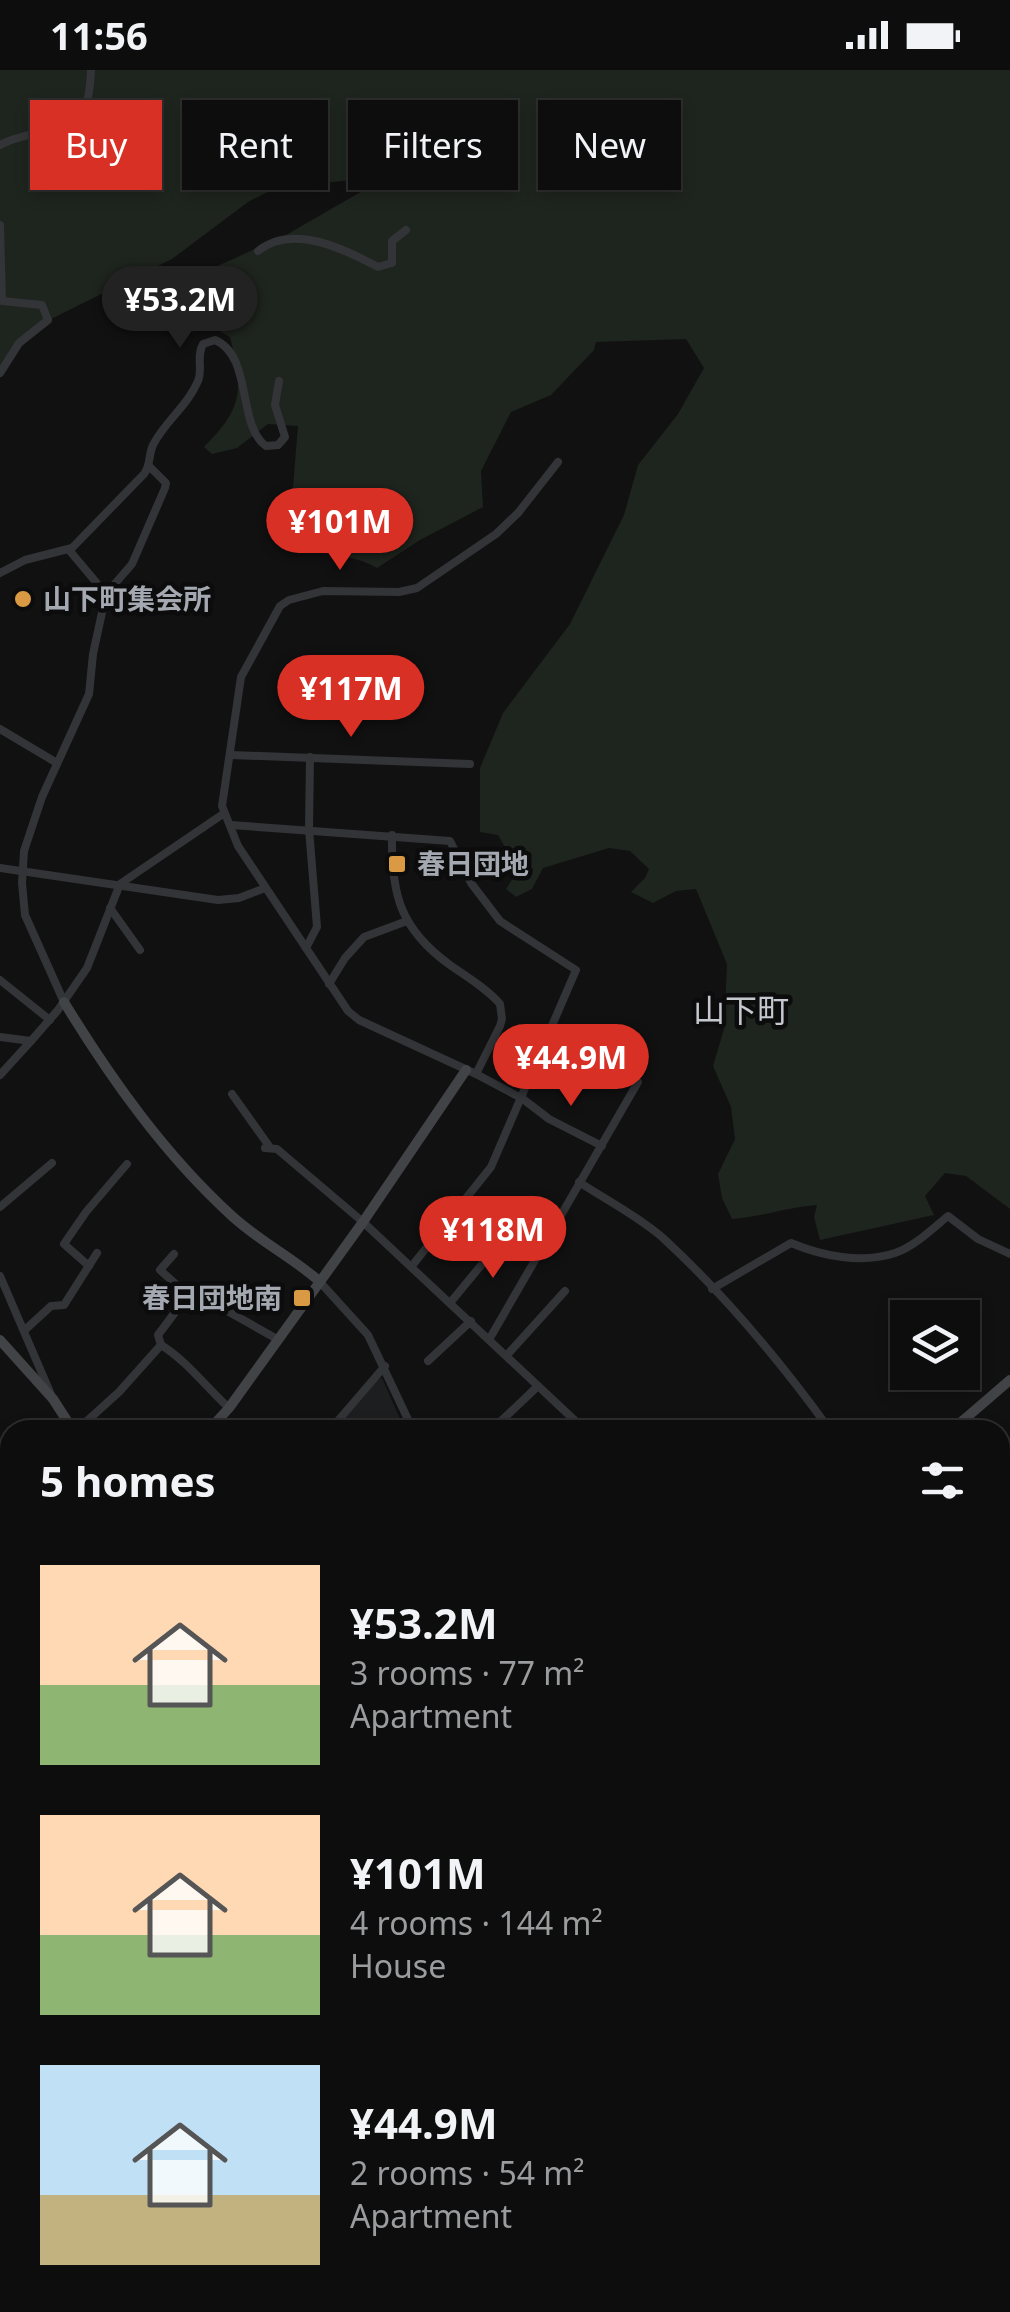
<!DOCTYPE html>
<meta charset="utf-8">
<style>
body{margin:0;font-family:"Noto Sans","Noto Sans JP",sans-serif;background:#161617;color:#f1f3f6;height:100vh;display:flex;flex-direction:column;font-size:38px;white-space:nowrap}
*{box-sizing:border-box;margin:0}
p{font-size:32px;color:#9a9c9e}
.icon{flex:none;width:55px;height:55px;fill:none;stroke:currentColor;stroke-width:2;stroke-linecap:round;stroke-linejoin:round}
.map{position:relative;flex:1;overflow:hidden}
.sheet{position:absolute;left:0px;top:1350px;width:1010px;height:892px;display:flex;flex-direction:column;background:#0d0d0e;border-radius:30px 30px 0 0;box-shadow:0 5px 15px #0003,0 0 0 2px #2d2d2e}
.sheet>*{flex:none}
.banner{position:absolute;left:30px;top:30px;width:950px;height:90px;display:flex;gap:20px}
.buttons{position:absolute;left:890px;top:1230px;display:grid;gap:20px}
.buttons a{display:grid;place-items:center;width:90px;height:90px;border-radius:0px;background:#0d0d0e;box-shadow:0 5px 15px #0003,0 0 0 2px #2d2d2e;font-size:50px}
.price{position:absolute;translate:-50% -85px;padding:0 22px;border-radius:35px;background:#d93025;color:#fff;font-size:32px;line-height:65px;filter:drop-shadow(0 2px 5px #0008)}
.price::after{content:'';position:absolute;left:50%;top:60px;width:30px;height:22px;margin-left:-15px;background:inherit;clip-path:polygon(0 0,100% 0,50% 100%)}
.price.active{background:#222;color:#fff}
ul{padding:0;list-style:none}
li{display:flex;align-items:center;gap:30px;height:250px;padding:0 40px}
li span{display:grid;place-items:center;flex:none;width:280px;height:200px;border-radius:0px;color:#555}
li>.icon{margin-inline-start:auto}
span .icon{width:120px;height:120px;fill:#fffc;stroke-width:1}
li b{font-size:42px}
h2{display:flex;justify-content:space-between;align-items:center;height:120px;padding:0 40px;font-size:42px}
.chip{padding:0 35px;border-radius:0px;background:#0d0d0e;box-shadow:0 5px 15px #0003,0 0 0 2px #2d2d2e;font-size:35px;line-height:90px}
.chip.active{background:#d93025;color:#fff}
.status{display:flex;justify-content:space-between;align-items:center;height:70px;padding:0 50px;background:#0d0d0e;direction:ltr}
.status svg{height:28px;fill:currentColor}
.map>svg:first-child{display:block}
</style>
<div class="status"><b>11:56</b><svg viewBox="0 0 49 12"><path d="M0 12V9h3v3zM5 12V6h3v6zM10 12V3h3v9zM15 12V0h3v12zM26 1h20v11H26zM47 4h2v5h-2z"/></svg></div>
<div class="map">
<svg width="1010" height="2242" viewBox="0 0 1010 2242">
<rect width="100%" height="100%" fill="#111112"/>
<g fill="#1d1e1f">
<polygon points="382,1308 405,1360 335,1360 378,1310"/>
<polygon points="10,1482 10,1543 0,1553 0,1484"/>
<polygon points="1010,2023 1010,2242 906,2242 885,2233 1000,2232 1000,2063 1004,2062 1006,2027"/>
<polygon points="593,2233 638,2233 650,2242 605,2242"/>
</g>
<g fill="#1e241e">
<path d="M0 0H1010V1139L966 1106 945 1103 925 1126 934 1145 820 1170 814 1147 817 1135C788 1137 762 1147 732 1149L722 1128 718 1104 735 1069 731 1037 713 996 724 959 727 894 696 819 676 821 653 833 631 822 645 808 649 799 630 781 609 778 543 798 532 819 516 827 506 819 518 800 498 765 480 762V698L503 643 570 554 624 445 638 395 678 344 704 298 686 269 596 272 594 280 551 325 511 342 481 401 483 437 420 470 377 498C348 481 323 490 292 469L300 445 292 429 298 356 268 354 237 378 212 384 204 377C244 337 243 320 230 267L216 259 170 264 177 255 169 218 286 165 364 120 368 108 273 119 248 132 172 189 49 250 23 270 0 302Z"/>
<polygon points="1009,2067 1010,2153 1000,2154 1000,2068"/>
</g>
<g fill="none" stroke-linecap="round" stroke-linejoin="round">
<g stroke="#2e363b" stroke-width="2.5">
<polyline points="0,1614 10,1611"/>
<polyline points="0,1836 10,1838"/>
<polyline points="1000,1836 1010,1872"/>
<polyline points="0,2178 10,2179"/>
<polyline points="346,2232 368,2242"/>
<polyline points="703,2232 714,2242"/>
</g>
<g stroke="#333437" stroke-width="8">
<path d="M0 75C51 48 88 85 91 0"/>
<polyline points="0,155 2,231 42,235 48,250 19,273 0,303"/>
<path d="M258 181C293 153 344 179 378 197L392 193V171L406 160"/>
<polyline points="558,392 518,443 496,464 417,518 399,522 323,521 289,530 280,536 241,607 222,736 238,776 348,941 359,950 476,1004 523,1029 549,1049 602,1076"/>
<polyline points="69,480 106,524"/>
<path d="M0 503 25 490 72 478 144 404C151 395 148 386 153 375 165 351 187 337 198 311 203 299 196 287 203 274L215 270C253 286 237 356 266 376L278 375 285 367 275 335 279 311"/>
<polyline points="0,659 57,693"/>
<polyline points="231,685 470,694"/>
<polyline points="231,755 450,771 471,813 500,851 576,900 491,1097 411,1197"/>
<path d="M392 765C391 824 400 859 450 895 467 907 486 918 500 934L502 949 500 956 476 1004"/>
<polyline points="0,798 218,830 239,828 265,818"/>
<polyline points="110,838 140,880"/>
<polyline points="306,878 317,857 309,759 310,687"/>
<polyline points="0,910 50,950"/>
<polyline points="329,914 345,888 364,867 407,851"/>
<polyline points="64,932 25,845 22,813 24,781 42,727 89,624 93,584 106,524 132,494 165,418 166,413 150,397"/>
<polyline points="0,967 31,971 58,940 87,898 120,814 223,744"/>
<polyline points="0,1005 31,971"/>
<polyline points="232,1024 269,1076"/>
<polyline points="265,1078 277,1079 363,1152 585,1360"/>
<path d="M579 1112C606 1130 638 1146 663 1168 726 1226 780 1291 830 1360"/>
<polyline points="0,1137 52,1093"/>
<polyline points="89,1196 64,1174 86,1142 127,1094"/>
<polyline points="0,1206 53,1329"/>
<polyline points="319,1211 368,1265 413,1360"/>
<path d="M712 1219 791 1173C822 1186 862 1194 895 1183 915 1176 932 1159 948 1146L978 1169 1010 1184"/>
<polyline points="450,1233 506,1165"/>
<polyline points="222,1238 277,1269"/>
<polyline points="26,1259 51,1236 64,1235 97,1183"/>
<polyline points="490,1268 638,1012"/>
<polyline points="161,1275 158,1265 188,1225 160,1200 174,1184"/>
<polyline points="507,1285 565,1221"/>
<polyline points="428,1291 471,1251"/>
<path d="M77 1360 119 1322 161 1275C187 1291 206 1317 229 1338"/>
<polyline points="330,1360 385,1296"/>
<polyline points="499,1360 499,1353 538,1316"/>
<polyline points="0,1394 10,1393"/>
<polyline points="0,1639 10,1648"/>
<polyline points="0,1678 10,1684"/>
<polyline points="1000,1685 1010,1688"/>
<polyline points="0,1916 10,1897"/>
<polyline points="0,1934 10,1941"/>
<polyline points="0,2003 10,2008"/>
<polyline points="0,2106 10,2086"/>
<polyline points="0,2171 10,2169"/>
<polyline points="0,2211 10,2212"/>
<polyline points="152,2232 207,2242"/>
<polyline points="716,2232 727,2242"/>
<polyline points="781,2232 787,2239 794,2232"/>
<polyline points="250,2242 255,2232"/>
<polyline points="873,2242 879,2232"/>
</g>
<g stroke="#414347" stroke-width="10">
<path d="M64 932C111 1009 165 1085 232 1146 259 1171 292 1187 319 1211"/>
<polyline points="0,1270 53,1329 73,1360"/>
<polyline points="209,1360 229,1338 363,1152 466,1000"/>
<polyline points="952,1360 1010,1310"/>
<polyline points="0,1560 10,1550"/>
<polyline points="1000,1818 1010,1799"/>
<polyline points="1000,1862 1010,1897"/>
<polyline points="1000,1974 1010,1927"/>
<polyline points="1000,2004 1010,2010"/>
<polyline points="34,2242 39,2232"/>
</g>
<g stroke="#4f5156" stroke-width="11">
<polyline points="0,1798 10,1807"/>
<polyline points="496,2232 507,2242"/>
</g>
<g stroke="#4a4c50" stroke-width="6">
<g id="rail">
<polyline points="0,1756 10,1765"/>
<polyline points="610,2232 622,2242"/>
</g>
</g>
<use href="#rail" stroke="#0c0c0d" stroke-width="2.5" stroke-dasharray="8" stroke-linecap="butt"/>
</g>
<g fill="#d99a43" stroke="#0c0c0d" stroke-width="4">
<circle cx="23" cy="529" r="10"/>
<rect x="387" y="784" width="20" height="20" rx="5"/>
<rect x="292" y="1218" width="20" height="20" rx="5"/>
</g>
<g text-anchor="middle" stroke-width="9" stroke-linejoin="round" paint-order="stroke">
<g font-size="28" font-weight="bold" fill="#a4a9b1" stroke="#0c0c0d" text-anchor="start">
<text x="43" y="539">山下町集会所</text>
<text x="417" y="804">春日団地</text>
<text x="282" y="1238" text-anchor="end">春日団地南</text>
</g>
<g font-size="32" fill="#c5c8ce" stroke="#0c0c0d">
<text x="741" y="952">山下町</text>
</g>
</g>
</svg>
<div class="buttons">
<a><svg class="icon" aria-label="layers" viewBox="0 0 24 24"><path d="M12 4l9 5-9 5-9-5zM3 14l9 5 9-5"/></svg></a>
</div>
<b class="price active" style="left:180px;top:281px">¥53.2M</b>
<b class="price" style="left:340px;top:503px">¥101M</b>
<b class="price" style="left:351px;top:670px">¥117M</b>
<b class="price" style="left:571px;top:1039px">¥44.9M</b>
<b class="price" style="left:493px;top:1211px">¥118M</b>
<div class="banner">
<a class="chip active">Buy</a>
<a class="chip">Rent</a>
<a class="chip">Filters</a>
<a class="chip">New</a>
</div>
<section class="sheet">
<h2>5 homes<svg class="icon" aria-label="filters" viewBox="0 0 24 24"><path d="M4 7h16M4 17h16"/><circle cx="9" cy="7" r="2"/><circle cx="15" cy="17" r="2"/></svg></h2>
<ul>
<li><span style="background:linear-gradient(#ffd9b3 60%,#8fb573 0)"><svg class="icon" aria-label="home" viewBox="0 0 24 24"><path d="M3 11l9-7 9 7M6 9v11h12V9"/></svg></span><div><b>¥53.2M</b><p>3 rooms · 77 m²</p><p>Apartment</p></div></li>
<li><span style="background:linear-gradient(#ffd9b3 60%,#8fb573 0)"><svg class="icon" aria-label="home" viewBox="0 0 24 24"><path d="M3 11l9-7 9 7M6 9v11h12V9"/></svg></span><div><b>¥101M</b><p>4 rooms · 144 m²</p><p>House</p></div></li>
<li><span style="background:linear-gradient(#bfe0f5 65%,#c2b280 0)"><svg class="icon" aria-label="home" viewBox="0 0 24 24"><path d="M3 11l9-7 9 7M6 9v11h12V9"/></svg></span><div><b>¥44.9M</b><p>2 rooms · 54 m²</p><p>Apartment</p></div></li>
</ul>
</section>
</div>
